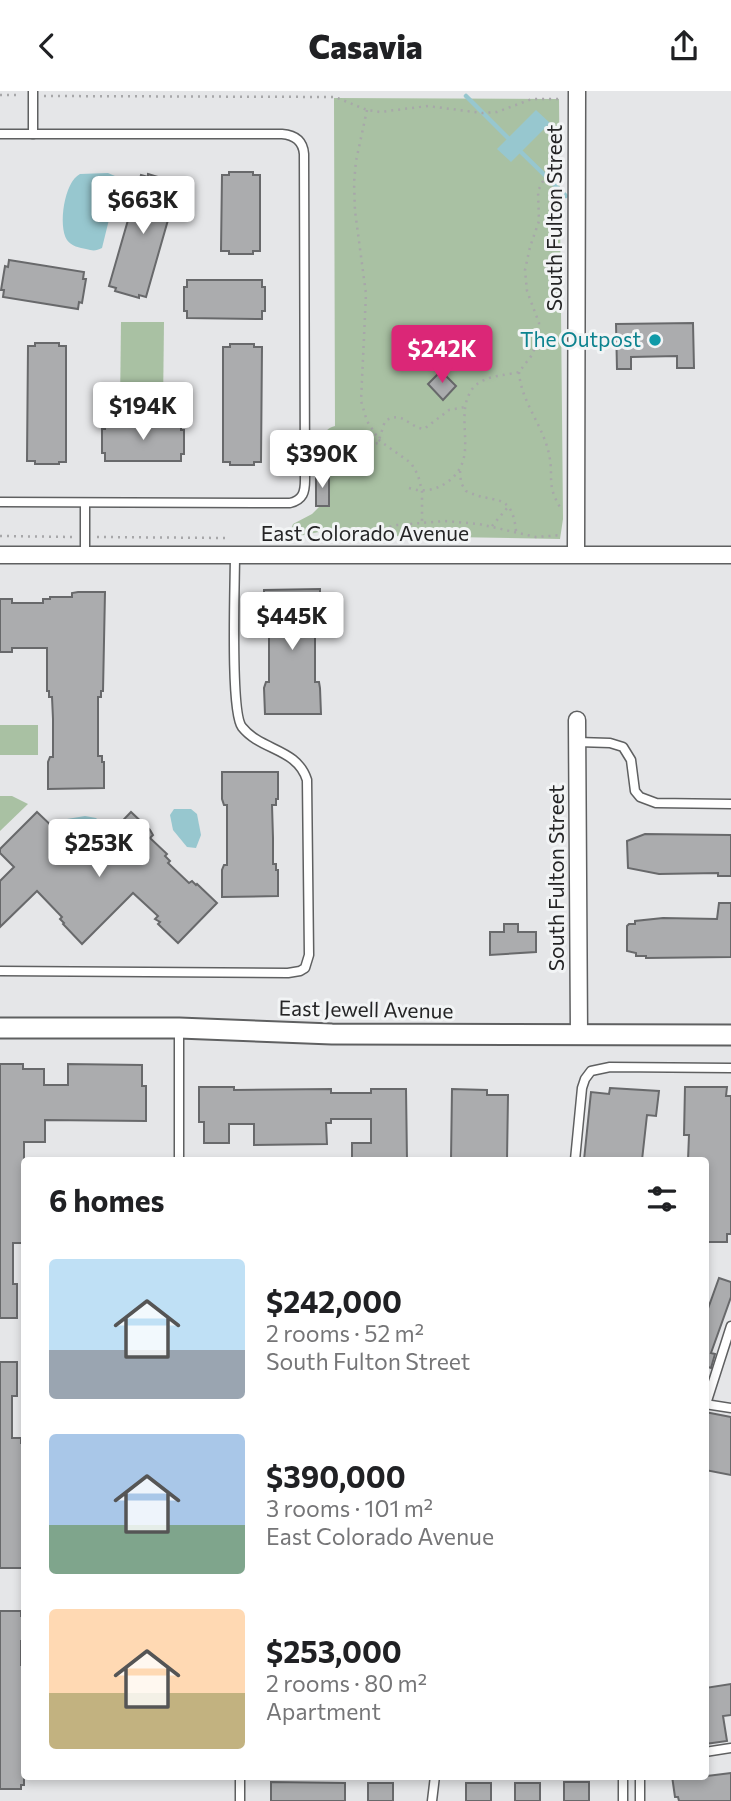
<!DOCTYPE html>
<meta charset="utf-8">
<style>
body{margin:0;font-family:Commissioner,sans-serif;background:#f6f6f6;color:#202124;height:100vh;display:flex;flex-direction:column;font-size:26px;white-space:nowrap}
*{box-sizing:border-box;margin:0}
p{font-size:23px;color:#757577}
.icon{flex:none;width:38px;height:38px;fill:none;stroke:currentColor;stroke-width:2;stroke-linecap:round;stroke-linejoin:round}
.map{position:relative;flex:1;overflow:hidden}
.details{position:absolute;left:21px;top:1066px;width:688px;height:623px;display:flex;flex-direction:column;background:#fff;border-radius:7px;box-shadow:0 4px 10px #0003}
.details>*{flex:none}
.price{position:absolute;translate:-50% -60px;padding:0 16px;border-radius:7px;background:#fff;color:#222;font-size:23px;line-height:46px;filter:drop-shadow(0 2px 4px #0008)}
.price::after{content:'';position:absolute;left:50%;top:42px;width:21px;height:16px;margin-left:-10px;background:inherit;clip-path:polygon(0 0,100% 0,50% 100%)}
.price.active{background:#db2777;color:#fff}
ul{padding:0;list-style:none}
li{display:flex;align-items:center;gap:21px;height:175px;padding:0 28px}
li span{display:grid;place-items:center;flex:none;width:196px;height:140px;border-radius:7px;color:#555}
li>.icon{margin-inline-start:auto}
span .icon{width:84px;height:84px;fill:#fffc;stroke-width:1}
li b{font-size:30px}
h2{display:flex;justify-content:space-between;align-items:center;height:84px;padding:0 28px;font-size:30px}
header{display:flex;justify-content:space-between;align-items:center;height:91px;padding:0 28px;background:#fff;font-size:32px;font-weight:800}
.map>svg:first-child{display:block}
</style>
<header><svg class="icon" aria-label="back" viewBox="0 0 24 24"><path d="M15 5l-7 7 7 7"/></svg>Casavia<svg class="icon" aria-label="share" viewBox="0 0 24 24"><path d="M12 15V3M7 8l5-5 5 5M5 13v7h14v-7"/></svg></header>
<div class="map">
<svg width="731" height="1710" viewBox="0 0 731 1710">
<rect width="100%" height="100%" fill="#e5e6e8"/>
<g fill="#a9c1a3">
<path d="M334 7 559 8 563 428 560 448 335 444 334 438 304 444 290 442 293 433 312 423 324 411 321 352C323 343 326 337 335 335Z"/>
<polygon points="121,231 164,231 163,316 120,316"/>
<rect x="0" y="634" width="38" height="30"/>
<polygon points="0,705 12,705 28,713 0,740"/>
</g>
<g fill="#97c7cf">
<polygon points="536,19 550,32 511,71 497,58"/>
<path d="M108 82 115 85 118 92 102 157C96 160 93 160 86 158 80 157 71 155 67 149 58 135 64 91 80 83Z"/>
<polygon points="174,718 191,718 197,723 201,744 196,757 187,756 173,739 170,724"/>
<polygon points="85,725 96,727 100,731 95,741 88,746 74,743 61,729"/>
</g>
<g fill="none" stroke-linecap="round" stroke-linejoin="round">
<g stroke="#97c7cf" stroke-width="4.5">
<polyline points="466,5 508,47"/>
<polyline points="521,61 566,105"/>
</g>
</g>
<g fill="#abacae" stroke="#68696b" stroke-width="2">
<polygon points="229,81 253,81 253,84 260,84 260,160 253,160 253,163 229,163 229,160 221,160 222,84 229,84"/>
<polygon points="148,83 171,90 171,93 178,94 146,206 139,204 139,207 115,200 116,197 109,195 141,84 148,86"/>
<polygon points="9,169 84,181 83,188 86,188 82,212 79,211 78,218 3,206 4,199 1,199 5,175 8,176"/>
<polygon points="187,189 262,189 262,196 265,196 265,220 262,220 262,228 187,227 187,220 184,220 184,196 187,196"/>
<polygon points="693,232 694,277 677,277 677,265 631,266 631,278 617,278 616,233"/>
<polygon points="35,252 59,252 59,255 66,255 66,371 59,371 59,373 35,373 35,370 27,370 28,255 35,255"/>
<polygon points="230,253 254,253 254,256 262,256 261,371 254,371 254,374 230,374 230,371 223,371 223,256 230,256"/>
<polygon points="441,280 456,295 443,309 428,293"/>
<polygon points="105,331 181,332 181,339 184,339 184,363 181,363 181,370 105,370 105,362 102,362 102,338 105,338"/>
<rect x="316" y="383" width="13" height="32"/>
<polygon points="320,498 320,526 318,532 315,532 315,591 319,591 320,597 321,623 265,623 264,597 266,591 269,591 269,532 266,532 264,526 264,499"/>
<polygon points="78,501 105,501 103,600 101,600 101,606 98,606 98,665 102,665 102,671 104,671 104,697 48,698 48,671 50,666 53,666 53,628 52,606 49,606 49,600 47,600 47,557 12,557 12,561 0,561 0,508 12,508 12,512 43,512 43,508 50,508 50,506 72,506 72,502"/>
<polygon points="222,681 278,681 278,708 276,708 276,714 272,714 273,747 273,773 276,773 276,779 278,779 278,805 222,806 222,779 224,774 227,774 227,714 224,714 222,708"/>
<polygon points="37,721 56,739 59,745 56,747 82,772 131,721 150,739 153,744 150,747 167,763 165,765 170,770 168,772 189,792 192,790 196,794 197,793 217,812 178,852 158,833 160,831 155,828 158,825 133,802 82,853 63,833 64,832 60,828 62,826 37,800 0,836 0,790 14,776 0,762 0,758"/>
<polygon points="645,743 731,744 731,785 718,785 718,782 659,783 628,777 627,750"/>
<polygon points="719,812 731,812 731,866 646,867 646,865 636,865 636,862 627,860 627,835 629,833 635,833 635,830 663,827 717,828"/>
<polygon points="504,833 518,833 518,841 536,841 536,861 490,864 490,841 504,841"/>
<polygon points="0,973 23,973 23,978 44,978 44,994 68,994 68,973 142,974 142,995 146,995 146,1030 45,1029 45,1051 24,1051 24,1147 23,1152 13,1152 13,1193 17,1193 17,1227 0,1227"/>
<polygon points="199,996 234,996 234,999 331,998 331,1002 371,1002 371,998 406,998 407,1069 352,1069 352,1052 371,1052 371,1028 331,1028 331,1032 326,1032 327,1053 254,1054 254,1033 229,1033 229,1052 204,1052 204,1031 199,1031"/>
<polygon points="685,996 727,996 726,1005 731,1005 731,1143 727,1143 727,1151 705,1151 705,1069 688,1069 689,1044 684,1044"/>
<polygon points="610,997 659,1000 656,1025 647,1024 642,1069 584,1069 591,1001 609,1003"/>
<polygon points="452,998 487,999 487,1004 508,1004 507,1069 451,1069"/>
<polygon points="719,1187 731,1191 731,1206 711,1262 715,1263 711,1277 705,1275 705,1226"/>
<polygon points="0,1271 17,1271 17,1305 12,1305 12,1347 21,1347 21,1352 24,1352 24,1473 22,1473 22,1477 0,1477"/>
<polygon points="705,1321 731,1326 731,1384 705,1379"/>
<polygon points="0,1520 21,1520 21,1525 24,1525 24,1550 21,1550 21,1574 24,1574 24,1694 21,1694 21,1698 0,1698"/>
<polygon points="731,1593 731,1624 723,1625 727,1650 705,1653 705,1597"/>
<polygon points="731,1682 731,1710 679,1710 678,1706 675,1706 672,1685 707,1685"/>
<polygon points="271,1691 345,1692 345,1710 271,1710"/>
<rect x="564" y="1691" width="25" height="19"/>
<rect x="368" y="1692" width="25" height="18"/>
<rect x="466" y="1692" width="25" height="18"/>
<rect x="515" y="1692" width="25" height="18"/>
</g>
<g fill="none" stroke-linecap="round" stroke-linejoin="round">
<g stroke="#5f6061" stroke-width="11">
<g id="service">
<polyline points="33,0 33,43"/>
<path d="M0 43H282C295 44 303 50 304 63L305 389C305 401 303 409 290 412L0 411"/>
<polyline points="85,464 85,412"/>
<polyline points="578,651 610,652 623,656 631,669 635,700 640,706 656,712 731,713"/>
<path d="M0 880 288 882 300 880 305 877 309 864 307 689C297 657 261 660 242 636 230 621 235 492 235 464"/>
<polyline points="179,1069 179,937"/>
<polyline points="575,1069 582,997 585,988 591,980 610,976 731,977"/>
<polyline points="705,1313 731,1317"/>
<polyline points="706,1313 731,1235"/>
<polyline points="705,1661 731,1657"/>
<polyline points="640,1685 640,1710"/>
<polyline points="240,1710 240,1685"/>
<polyline points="432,1710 435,1685"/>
<polyline points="623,1710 623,1685"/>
</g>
</g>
<g stroke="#5f6061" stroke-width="19">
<g id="minor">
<polyline points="576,463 577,0"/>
<polyline points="0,464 731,464"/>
<polyline points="577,629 579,944"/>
</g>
</g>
<g stroke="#5f6061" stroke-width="23">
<polyline id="tertiary" points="0,937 179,937 332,943 731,944"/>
</g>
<g stroke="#a7a7a9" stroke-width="2.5" stroke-dasharray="2 5" stroke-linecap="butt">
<polyline points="0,4 20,4"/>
<polyline points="44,5 335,6 367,19 380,21 428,15 482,22 497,21 532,8 563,8"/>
<polyline points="367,19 356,70 354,92 355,120 366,203 361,310 367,330 380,350 411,372 418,384 422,400 422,431"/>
<path d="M519 281C521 311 543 334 549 363 554 386 546 393 560 416"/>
<path d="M369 354 378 352 385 330C403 319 408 336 424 338L449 319 465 316"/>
<path d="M460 380 461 392 466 400C493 414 512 399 516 440"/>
<path d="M409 397C422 401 434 400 446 392 483 367 451 326 473 297 484 284 504 285 519 281L532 264 539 246V232L527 200 525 179 530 156 539 130 538 100 551 74 560 35"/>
<polyline points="492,435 508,416"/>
<polyline points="0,445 73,446"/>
<polyline points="97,446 227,447"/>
<polyline points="349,447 397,434 445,430 479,433 536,446 562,444"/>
</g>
<use href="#service" stroke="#fff" stroke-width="8"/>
<use href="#minor" stroke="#fff" stroke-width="16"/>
<use href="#tertiary" stroke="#fff" stroke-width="19"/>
</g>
<circle fill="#0f9aa8" stroke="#f2f4f5" stroke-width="2.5" cx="655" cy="249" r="7"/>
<g text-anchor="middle" stroke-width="6" stroke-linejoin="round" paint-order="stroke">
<g font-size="21" fill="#242425" stroke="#f2f4f5">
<text transform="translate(555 127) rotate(-90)" y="7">South Fulton Street</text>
<text x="365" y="450">East Colorado Avenue</text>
<text transform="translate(557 787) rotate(-90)" y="7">South Fulton Street</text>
<text transform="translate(366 919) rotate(1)" y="7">East Jewell Avenue</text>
</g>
<g font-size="21" fill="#0d838f" stroke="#f2f4f5" text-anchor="end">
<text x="641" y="256">The Outpost</text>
</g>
</g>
</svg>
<b class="price" style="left:143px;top:145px">$663K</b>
<b class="price active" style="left:442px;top:294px">$242K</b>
<b class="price" style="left:143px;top:351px">$194K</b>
<b class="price" style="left:322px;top:399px">$390K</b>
<b class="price" style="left:292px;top:561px">$445K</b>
<b class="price" style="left:99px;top:788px">$253K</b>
<section class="details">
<h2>6 homes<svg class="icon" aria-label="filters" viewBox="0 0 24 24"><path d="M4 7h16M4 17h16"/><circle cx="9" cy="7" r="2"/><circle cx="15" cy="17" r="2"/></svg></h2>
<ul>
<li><span style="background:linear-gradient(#bfe0f5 65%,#9aa5b1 0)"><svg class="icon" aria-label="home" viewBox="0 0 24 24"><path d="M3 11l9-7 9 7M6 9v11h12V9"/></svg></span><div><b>$242,000</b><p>2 rooms · 52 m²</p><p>South Fulton Street</p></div></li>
<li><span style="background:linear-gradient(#a9c7e8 65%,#7fa58c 0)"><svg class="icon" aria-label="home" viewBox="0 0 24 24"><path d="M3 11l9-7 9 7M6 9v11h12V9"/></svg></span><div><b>$390,000</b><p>3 rooms · 101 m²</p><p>East Colorado Avenue</p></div></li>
<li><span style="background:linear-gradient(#ffd9b3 60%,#c2b280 0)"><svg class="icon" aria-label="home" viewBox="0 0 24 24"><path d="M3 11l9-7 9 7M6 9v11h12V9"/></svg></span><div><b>$253,000</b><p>2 rooms · 80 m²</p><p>Apartment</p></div></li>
</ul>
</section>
</div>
